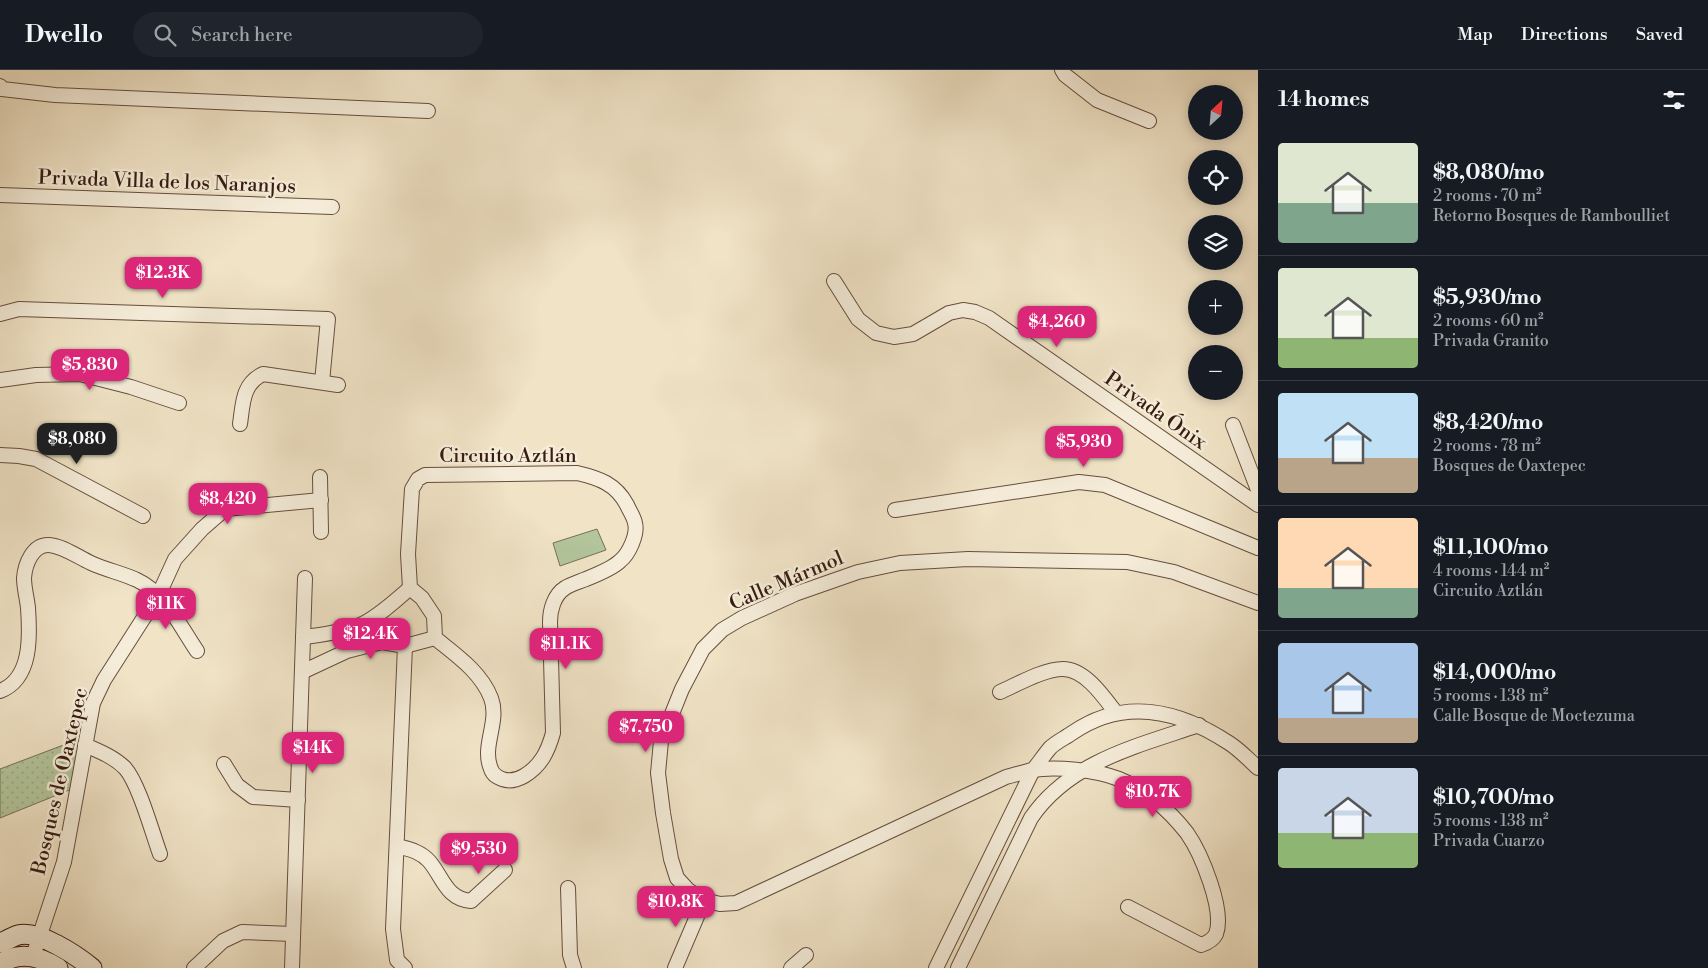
<!DOCTYPE html>
<meta charset="utf-8">
<style>
body{margin:0;font-family:"Libre Bodoni",serif;background:#20242c;color:#f1f3f6;height:100vh;display:flex;flex-direction:column;font-size:19px;white-space:nowrap}
*{box-sizing:border-box;margin:0}
p{font-size:16px;color:#9ea1a6}
.icon{flex:none;width:28px;height:28px;fill:none;stroke:currentColor;stroke-width:2;stroke-linecap:round;stroke-linejoin:round}
.map{position:relative;flex:1;overflow:hidden}
.drawer{display:flex;flex-direction:column;background:#171b24;width:450px}
.drawer>*{flex:none}
.needle{width:32px;rotate:26deg}
.fabs{position:absolute;left:1188px;top:15px;display:grid;gap:10px}
.fabs a{display:grid;place-items:center;width:55px;height:55px;border-radius:50%;background:#171b24;box-shadow:0 2px 12px #0003;font-size:25px}
.price{position:absolute;translate:-50% -42px;padding:0 11px;border-radius:10px;background:#db2777;color:#fff;font-size:16px;line-height:32px;filter:drop-shadow(0 1px 2px #0008)}
.price::after{content:'';position:absolute;left:50%;top:30px;width:15px;height:11px;margin-left:-8px;background:inherit;clip-path:polygon(0 0,100% 0,50% 100%)}
.price.current{background:#222;color:#fff}
ul{padding:0;list-style:none}
li{display:flex;align-items:center;gap:15px;height:125px;padding:0 20px}
li+li{border-top:1px solid #363941}
li span{display:grid;place-items:center;flex:none;width:140px;height:100px;border-radius:5px;color:#555}
li>.icon{margin-inline-start:auto}
span .icon{width:60px;height:60px;fill:#fffc;stroke-width:1}
li b{font-size:21px}
h2{display:flex;justify-content:space-between;align-items:center;height:60px;padding:0 20px;font-size:21px}
header{display:flex;align-items:center;gap:30px;box-sizing:border-box;height:70px;padding:0 25px;background:#171b24;border-bottom:1px solid #363941}
header strong{font-size:24px}
nav{display:flex;gap:28px;margin-inline-start:auto;font-size:18px}
.search{width:350px;height:45px;background:#20242c;display:flex;align-items:center;gap:12px;box-sizing:border-box;padding:0 18px;border-radius:28px;color:#9ea1a6;font-size:19px}
main{display:flex;flex:1;min-height:0}
.map>svg:first-child{display:block}
</style>
<header>
<strong>Dwello</strong>
<div class="search"><svg class="icon" aria-label="search" viewBox="0 0 24 24"><circle cx="10" cy="10" r="6"/><path d="M15 15l6 6"/></svg>Search here</div>
<nav><a>Map</a><a>Directions</a><a>Saved</a></nav>
</header>
<main>
<div class="map">
<svg width="1258" height="898" viewBox="0 0 1258 898">
<defs>
<pattern id="green-dots" width="8" height="8" patternUnits="userSpaceOnUse" patternTransform="scale(1.25)"><rect width="8" height="8" fill="#b3c59b"/><path d="M2 2h.1M6 6h.1" fill="none" stroke="#9ba984" stroke-width="1.8" stroke-linecap="round"/></pattern>
</defs>
<rect width="100%" height="100%" fill="#f0e3c6"/>
<filter id="stains"><feTurbulence type="fractalNoise" baseFrequency=".004" numOctaves="4"/><feColorMatrix values="0 0 0 0 .2 0 0 0 0 .09 0 0 0 0 .02 0 0 0 .5 -.17"/></filter>
<radialGradient id="worn" r=".72"><stop offset=".6" stop-color="#630" stop-opacity="0"/><stop offset="1" stop-color="#630" stop-opacity=".3"/></radialGradient>
<polygon fill="url(#green-dots)" stroke="#767056" points="82,668 72,719 0,748 0,699"/>
<polygon fill="#b3c59b" stroke="#767056" points="597,459 606,480 560,496 553,473"/>
<g fill="none" stroke-linecap="round" stroke-linejoin="round">
<g stroke="#664e3e" stroke-width="16">
<g id="street">
<polyline points="1062,0 1065,5 1097,30 1149,51"/>
<polyline points="0,16 2,19 55,25 428,41"/>
<polyline points="0,125 332,137"/>
<polyline points="834,211 858,249 876,263 894,267 913,264 949,243 963,240 975,242 989,248 1258,435"/>
<polyline points="0,244 19,239 328,249 322,312"/>
<polyline points="0,310 36,305 80,304 131,317 179,333"/>
<path d="M240 354C243 334 242 314 263 304L338 315"/>
<polyline points="1233,355 1258,420"/>
<polyline points="0,385 19,386 36,389 143,446"/>
<path d="M577 403C599 408 616 414 627 435 629 440 634 447 635 453 638 464 629 484 620 491 613 498 596 505 586 509 579 512 571 514 565 518 554 525 550 540 550 552L553 663C548 681 541 696 524 706 517 710 510 712 502 709 497 707 493 705 491 699 481 676 500 652 491 628 481 602 456 585 435 568L434 546 422 528 410 518 408 484 412 419 418 409 425 405Z"/>
<polyline points="320,407 321,462"/>
<polyline points="895,440 1079,412 1105,415 1258,478"/>
<path d="M303 567C322 565 342 562 360 555 377 548 396 530 410 518"/>
<polyline points="302,602 347,581 382,572 405,576 435,568"/>
<path d="M0 621C32 609 30 566 28 538 27 528 24 518 24 508 25 494 33 474 49 475 63 476 78 487 91 493 106 500 122 503 137 510 165 523 180 556 197 581"/>
<path d="M1000 622C1018 614 1044 599 1063 599 1085 599 1104 627 1116 643"/>
<path d="M85 675C99 681 114 687 125 698 139 714 152 762 160 784"/>
<polyline points="224,694 237,715 253,727 298,730"/>
<path d="M397 776C408 779 420 781 429 791 443 807 446 829 471 831L505 800"/>
<polyline points="568,818 570,885 574,898"/>
<path d="M1128 837 1201 875C1207 873 1213 870 1216 864 1225 840 1201 783 1187 763 1169 740 1146 720 1119 709 1096 700 1056 696 1032 700 1023 702 1015 705 1006 707L736 833 720 834 704 830 688 820 677 808 671 789 663 743 658 703 661 671 682 619 703 579 722 560 742 548 795 524 858 502 900 493 968 489 1127 492 1174 502 1258 533"/>
<polyline points="33,886 64,792 93,633 104,610 159,524 175,489 202,459 225,439 321,430"/>
<polyline points="194,898 223,871 242,862 293,864"/>
<polyline points="292,898 305,508"/>
<polyline points="405,898 397,890 393,859 405,576"/>
<polyline points="675,898 704,830"/>
<polyline points="791,898 806,885"/>
<path d="M936 898 1033 700C1039 693 1044 685 1050 678 1056 672 1065 668 1072 663 1124 627 1179 640 1229 673 1240 680 1249 690 1258 698"/>
<path d="M958 898 1031 748C1070 691 1138 676 1199 655"/>
</g>
</g>
<g stroke="#381c10" stroke-width="21">
<g id="secondary">
<path d="M0 873C6 871 12 867 18 865 39 860 76 885 92 898"/>
<path d="M0 894C19 881 40 886 58 898"/>
</g>
</g>
<use href="#street" stroke="#f5edda" stroke-width="14"/>
<use href="#secondary" stroke="#f5edda" stroke-width="19"/>
</g>
<g text-anchor="middle" stroke-width="5" stroke-linejoin="round" paint-order="stroke">
<g font-size="20" fill="#381c10" stroke="#f5edda">
<text transform="translate(167 111) rotate(2)" y="7">Privada Villa de los Naranjos</text>
<text transform="translate(1156 340) rotate(35)" y="7">Privada Ónix</text>
<text x="508" y="392">Circuito Aztlán</text>
<text transform="translate(786 510) rotate(-23)" y="7">Calle Mármol</text>
<text transform="translate(59 711) rotate(-77)" y="7">Bosques de Oaxtepec</text>
</g>
</g>
<rect width="100%" height="100%" filter="url(#stains)"/>
<rect width="100%" height="100%" fill="url(#worn)"/>
</svg>
<div class="fabs">
<a><svg class="needle" viewBox="-14 -14 28 28"><path d="M0-13l5 13h-10z" fill="#e53935"/><path d="M0 13l5-13h-10z" fill="#9ea1a6"/></svg></a>
<a><svg class="icon" aria-label="locate" viewBox="0 0 24 24"><circle cx="12" cy="12" r="6"/><path d="M12 2v4M12 18v4M2 12h4M18 12h4"/></svg></a>
<a><svg class="icon" aria-label="layers" viewBox="0 0 24 24"><path d="M12 4l9 5-9 5-9-5zM3 14l9 5 9-5"/></svg></a>
<a>+</a>
<a>−</a>
</div>
<b class="price" style="left:163px;top:229px">$12.3K</b>
<b class="price" style="left:1057px;top:278px">$4,260</b>
<b class="price" style="left:90px;top:321px">$5,830</b>
<b class="price current" style="left:77px;top:395px">$8,080</b>
<b class="price" style="left:1084px;top:398px">$5,930</b>
<b class="price" style="left:228px;top:455px">$8,420</b>
<b class="price" style="left:166px;top:560px">$11K</b>
<b class="price" style="left:371px;top:590px">$12.4K</b>
<b class="price" style="left:566px;top:600px">$11.1K</b>
<b class="price" style="left:646px;top:683px">$7,750</b>
<b class="price" style="left:313px;top:704px">$14K</b>
<b class="price" style="left:1153px;top:748px">$10.7K</b>
<b class="price" style="left:479px;top:805px">$9,530</b>
<b class="price" style="left:676px;top:858px">$10.8K</b>
</div>
<section class="drawer">
<h2>14 homes<svg class="icon" aria-label="filters" viewBox="0 0 24 24"><path d="M4 7h16M4 17h16"/><circle cx="9" cy="7" r="2"/><circle cx="15" cy="17" r="2"/></svg></h2>
<ul>
<li><span style="background:linear-gradient(#dfe7d0 60%,#7fa58c 0)"><svg class="icon" aria-label="home" viewBox="0 0 24 24"><path d="M3 11l9-7 9 7M6 9v11h12V9"/></svg></span><div><b>$8,080/mo</b><p>2 rooms · 70 m²</p><p>Retorno Bosques de Ramboulliet</p></div></li>
<li><span style="background:linear-gradient(#dfe7d0 70%,#8fb573 0)"><svg class="icon" aria-label="home" viewBox="0 0 24 24"><path d="M3 11l9-7 9 7M6 9v11h12V9"/></svg></span><div><b>$5,930/mo</b><p>2 rooms · 60 m²</p><p>Privada Granito</p></div></li>
<li><span style="background:linear-gradient(#bfe0f5 65%,#b9a48a 0)"><svg class="icon" aria-label="home" viewBox="0 0 24 24"><path d="M3 11l9-7 9 7M6 9v11h12V9"/></svg></span><div><b>$8,420/mo</b><p>2 rooms · 78 m²</p><p>Bosques de Oaxtepec</p></div></li>
<li><span style="background:linear-gradient(#ffd9b3 70%,#7fa58c 0)"><svg class="icon" aria-label="home" viewBox="0 0 24 24"><path d="M3 11l9-7 9 7M6 9v11h12V9"/></svg></span><div><b>$11,100/mo</b><p>4 rooms · 144 m²</p><p>Circuito Aztlán</p></div></li>
<li><span style="background:linear-gradient(#a9c7e8 75%,#b9a48a 0)"><svg class="icon" aria-label="home" viewBox="0 0 24 24"><path d="M3 11l9-7 9 7M6 9v11h12V9"/></svg></span><div><b>$14,000/mo</b><p>5 rooms · 138 m²</p><p>Calle Bosque de Moctezuma</p></div></li>
<li><span style="background:linear-gradient(#c9d6e8 65%,#8fb573 0)"><svg class="icon" aria-label="home" viewBox="0 0 24 24"><path d="M3 11l9-7 9 7M6 9v11h12V9"/></svg></span><div><b>$10,700/mo</b><p>5 rooms · 138 m²</p><p>Privada Cuarzo</p></div></li>
</ul>
</section>
</main>
